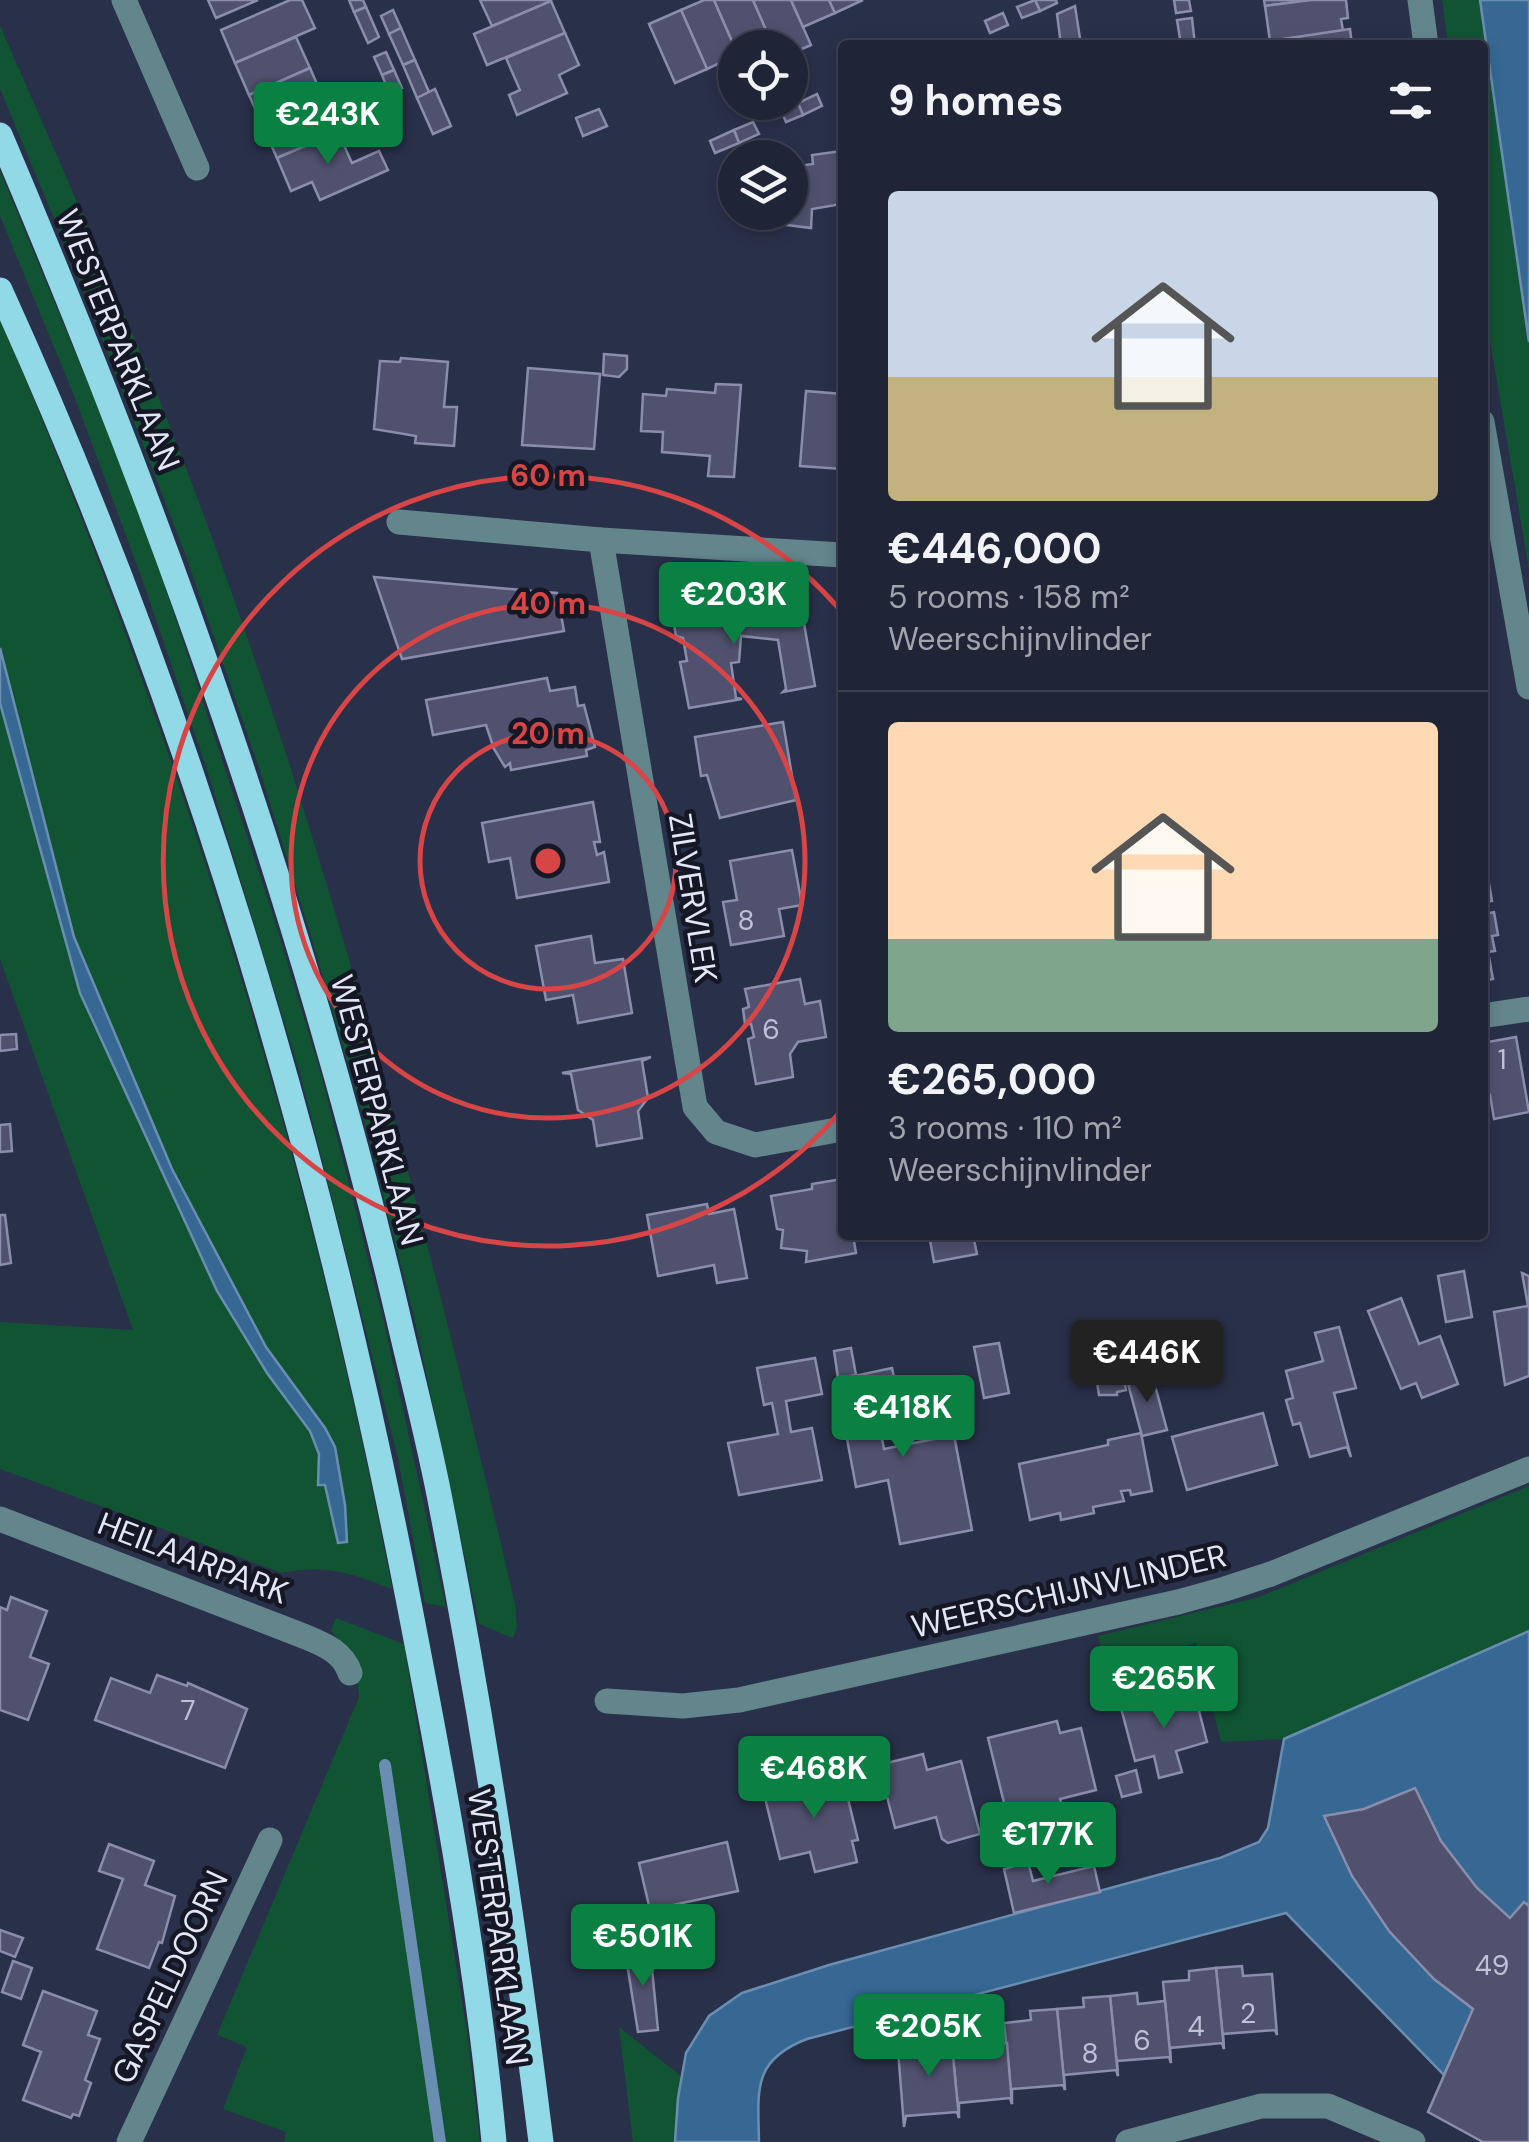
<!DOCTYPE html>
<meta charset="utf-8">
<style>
body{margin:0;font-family:"DM Sans",sans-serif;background:#272c3f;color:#f1f3f6;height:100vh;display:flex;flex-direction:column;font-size:38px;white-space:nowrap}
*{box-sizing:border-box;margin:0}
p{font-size:32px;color:#a1a4ad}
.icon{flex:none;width:55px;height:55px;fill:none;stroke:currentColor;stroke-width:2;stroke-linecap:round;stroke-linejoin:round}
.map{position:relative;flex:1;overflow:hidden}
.side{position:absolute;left:838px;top:40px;width:650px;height:1200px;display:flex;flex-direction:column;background:#1f2437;border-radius:10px;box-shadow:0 5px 15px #0003,0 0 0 2px #3c4152}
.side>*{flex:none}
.tools{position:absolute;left:718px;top:30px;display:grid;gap:20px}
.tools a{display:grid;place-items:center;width:90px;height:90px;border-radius:50%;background:#1f2437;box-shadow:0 5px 15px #0003,0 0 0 2px #3c4152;font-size:50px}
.price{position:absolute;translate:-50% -85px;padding:0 22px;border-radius:10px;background:#0b8043;color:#fff;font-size:32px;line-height:65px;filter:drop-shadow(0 2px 5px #0008)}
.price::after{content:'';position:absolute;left:50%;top:60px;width:30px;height:22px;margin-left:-15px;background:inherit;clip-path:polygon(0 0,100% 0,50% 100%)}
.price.current{background:#222;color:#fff}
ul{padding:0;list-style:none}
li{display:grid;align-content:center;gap:20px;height:530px;padding:0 50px}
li+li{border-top:2px solid #3c4152}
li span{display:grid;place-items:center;height:310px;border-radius:10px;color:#555}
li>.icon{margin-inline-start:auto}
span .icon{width:180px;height:180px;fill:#fffc;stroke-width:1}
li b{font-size:42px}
h2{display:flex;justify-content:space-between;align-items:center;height:120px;padding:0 50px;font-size:42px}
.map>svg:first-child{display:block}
</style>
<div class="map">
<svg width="1529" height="2142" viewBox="0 0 1529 2142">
<rect width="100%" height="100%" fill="#293049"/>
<g fill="#115434">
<polygon points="1442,0 1480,0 1529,342 1529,569 1483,300 1482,45 1448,45"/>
<path d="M0 26C74 194 148 362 211 535 338 884 431 1244 515 1604L517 1627 513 1638 479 1624 415 1321 364 1119 311 936 259 768 186 556 73 264 0 89Z"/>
<polygon points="0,171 104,422 155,556 273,915 321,1074 383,1318 446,1607 425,1603 398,1458 301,1077 207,770 145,587 75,398 0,216"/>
<path d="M0 319C175 727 309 1152 392 1589 351 1573 326 1564 282 1573L0 1469V1322L133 1330 0 959V703L80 993 267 1373 310 1431 319 1454V1485L325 1484 338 1543 347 1542 345 1505 335 1447 325 1428 266 1347 172 1169 74 937 0 648Z"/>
<polygon points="1529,1486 1529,1734 1493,1647 1284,1739 1221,1742 1196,1643 1105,1664 1098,1636 1259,1597"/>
<path d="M336 1618 404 1644 467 2032 480 2142H284L286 2132 223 2109 247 2047 217 2035 359 1697C357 1668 352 1652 331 1631Z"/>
<polygon points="619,2027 682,2077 675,2142 633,2142"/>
</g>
<g fill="#366893" stroke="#6a8eb1" stroke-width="2.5">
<polygon points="1480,0 1529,0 1529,342"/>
<polygon points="0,648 74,937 172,1169 266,1347 325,1428 335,1447 345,1505 347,1542 338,1543 325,1485 318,1485 319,1454 310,1431 267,1373 217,1291 80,993 0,703"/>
<path d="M1529 1631V1902L1474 2009 1444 2075 1286 1913 807 2039C752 2060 758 2090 759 2142H675L678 2098 686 2053 709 2016 742 1993 829 1965 1220 1858 1259 1842 1268 1828 1284 1739Z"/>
</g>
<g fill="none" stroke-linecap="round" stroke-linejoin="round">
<polyline stroke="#6a8eb1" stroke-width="12" points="385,1765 440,2142"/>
</g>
<g fill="#4f516e" stroke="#8a8dac" stroke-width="2.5">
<polygon points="208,0 258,0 216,18"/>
<polygon points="290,0 302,0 315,28 235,63 221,30"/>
<polygon points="349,0 363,0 366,7 354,12"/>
<polygon points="480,0 551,0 551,1 492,26"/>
<polygon points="704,0 714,0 735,48 735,56 707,69 681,10"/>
<polygon points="714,0 753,0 774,48 735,48"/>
<polygon points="753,0 791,0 811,45 790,54 790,48 774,48"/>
<polygon points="791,0 829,0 835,13 803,27"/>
<polygon points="829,0 863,0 835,13"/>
<polygon points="1035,0 1056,0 1057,3 1040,11"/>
<polygon points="1035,0 1040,11 1022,18 1017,7"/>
<polygon points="1174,0 1189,0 1191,11 1176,13"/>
<polygon points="1264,0 1311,0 1265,6"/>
<polygon points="1311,0 1346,0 1348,18 1341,19 1343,31 1270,41 1265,6"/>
<polygon points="551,1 565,33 487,65 474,34"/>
<polygon points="1075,6 1081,45 1061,45 1057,14"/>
<polygon points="366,7 379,37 368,43 354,12"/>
<polygon points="393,10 401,28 389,34 381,16"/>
<polygon points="681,10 707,69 675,83 649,24"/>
<polygon points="1003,13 1008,25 990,33 985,21"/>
<polygon points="1192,18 1195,45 1181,45 1177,20"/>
<polygon points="401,28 415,60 403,65 389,34"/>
<polygon points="1350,29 1352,45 1271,45 1270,41"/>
<polygon points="565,33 579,65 559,75 567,93 517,115 509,95 520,90 506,58"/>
<polygon points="296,37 310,68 249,95 235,63"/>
<polygon points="386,52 394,70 382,75 374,57"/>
<polygon points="415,60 429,92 417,98 403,65"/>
<polygon points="310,68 324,100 263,127 249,95"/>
<polygon points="394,70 402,88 389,93 382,75"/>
<polygon points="435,89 451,126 433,134 417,98"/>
<polygon points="817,94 822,106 803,115 798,103"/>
<polygon points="324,100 338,132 277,158 263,127"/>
<polygon points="798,103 803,115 786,122 781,110"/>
<polygon points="599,109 607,126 583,136 576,118"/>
<polygon points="753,122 759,134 739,143 734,130"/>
<polygon points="734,130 739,143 715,153 710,141"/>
<polygon points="338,132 352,163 379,151 388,170 320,200 312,182 291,191 277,158"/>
<polygon points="842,151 842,204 812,209 811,228 747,220 748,212 790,212 790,167 813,164 812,155"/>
<polygon points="604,354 627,356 627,369 619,377 603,375"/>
<polygon points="401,358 448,362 444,407 457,407 454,446 415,443 416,436 374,429 380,361 400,362"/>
<polygon points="528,368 600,374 594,449 522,445"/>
<polygon points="716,384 741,385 734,477 708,476 710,456 662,452 663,432 641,431 643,394 666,396 667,389 715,393"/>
<polygon points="806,391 842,394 842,469 800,466"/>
<polygon points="374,577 557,593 564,631 402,659"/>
<polygon points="716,598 744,600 743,608 766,609 765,616 803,618 815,686 783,692 786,689 778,640 741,636 739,662 731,663 736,698 742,699 689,708 680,662 687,661 683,638 676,636 670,601 716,607"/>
<polygon points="547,678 550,691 575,687 578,706 584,705 595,747 586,750 587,756 511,770 510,763 505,767 494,749 486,725 433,735 426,700"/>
<polygon points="783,722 796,800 720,818 707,775 701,776 695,737"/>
<polygon points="593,802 600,842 594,842 597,855 604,852 609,882 517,898 510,858 489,862 482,823"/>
<polygon points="792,850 802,905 779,909 784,936 731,945 723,902 737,900 730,861"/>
<polygon points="1488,878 1492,901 1485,902 1487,915 1482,915 1482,879"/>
<polygon points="1494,912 1498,935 1492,936 1495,951 1488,952 1493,979 1482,981 1482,915"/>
<polygon points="591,936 595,963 623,959 632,1013 578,1023 573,995 546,1000 536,946"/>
<polygon points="800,979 805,1004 820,1001 826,1037 798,1042 790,1054 793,1077 756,1084 748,1039 754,1037 751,1024 745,1024 743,1009 749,1007 745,989"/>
<polygon points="16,1034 17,1049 0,1051 0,1035"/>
<polygon points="1516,1037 1529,1112 1494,1119 1490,1095 1482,1096 1482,1043"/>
<polygon points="651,1057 642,1061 648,1098 638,1111 642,1138 597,1146 593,1120 578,1110 571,1074 562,1073"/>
<polygon points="10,1124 12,1151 0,1152 0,1125"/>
<polygon points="842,1179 842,1235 853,1235 856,1253 806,1262 807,1251 781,1248 783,1230 777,1229 771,1196 812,1189 812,1184"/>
<polygon points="707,1204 709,1214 734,1209 747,1278 717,1283 714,1265 658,1276 647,1215"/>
<polygon points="0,1215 5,1215 11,1263 0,1265"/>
<polygon points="929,1235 973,1235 977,1254 934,1262"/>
<polygon points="1464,1271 1472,1317 1446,1322 1438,1276"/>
<polygon points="1522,1273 1529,1276 1529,1376 1505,1385 1494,1312 1528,1306"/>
<polygon points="1401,1298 1419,1344 1440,1336 1458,1384 1422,1398 1416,1383 1401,1389 1368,1311"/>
<polygon points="1339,1327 1356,1388 1334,1393 1351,1457 1347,1447 1310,1457 1300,1423 1293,1425 1286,1400 1293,1398 1286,1371 1323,1361 1315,1333"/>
<polygon points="999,1343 1009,1393 984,1398 974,1347"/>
<polygon points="851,1348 856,1375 838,1378 834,1351"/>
<polygon points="815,1358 822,1394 786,1401 791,1432 812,1428 822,1480 739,1495 728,1443 778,1434 772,1403 764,1405 757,1368"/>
<polygon points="892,1368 895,1381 907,1383 912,1395 908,1403 900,1406 902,1419 879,1423 884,1449 954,1435 972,1530 900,1544 888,1480 856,1487 836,1380"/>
<polygon points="1122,1371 1126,1390 1117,1392 1117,1395 1099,1395 1096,1376"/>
<polygon points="1152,1374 1167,1430 1142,1436 1127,1380"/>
<polygon points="1263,1413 1277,1465 1187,1490 1172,1437"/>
<polygon points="1141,1433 1152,1491 1131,1495 1130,1490 1121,1491 1124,1501 1093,1507 1094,1513 1061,1520 1060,1513 1030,1520 1019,1464 1108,1445 1108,1440"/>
<polygon points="11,1597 47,1611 30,1657 49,1664 28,1720 0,1710 0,1607 7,1610"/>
<polygon points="157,1675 187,1686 188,1683 247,1709 225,1768 95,1720 111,1678 150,1693"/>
<polygon points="1191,1696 1196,1699 1207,1742 1176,1751 1182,1772 1159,1778 1154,1756 1135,1761 1121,1708 1163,1697 1164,1702"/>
<polygon points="1057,1721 1060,1733 1081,1728 1096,1790 1060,1799 1062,1806 1008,1819 988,1738"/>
<polygon points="923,1754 927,1770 961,1761 980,1834 948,1843 942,1839 936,1817 895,1828 879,1765"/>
<polygon points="1136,1770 1141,1792 1122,1797 1116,1776"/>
<polygon points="810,1774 812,1782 842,1774 858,1840 852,1841 857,1862 815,1872 810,1852 780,1859 764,1794 793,1786 791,1779"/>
<polygon points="1415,1788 1441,1841 1477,1888 1510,1918 1524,1902 1529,1906 1529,2142 1483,2142 1428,2112 1473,2009 1434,1979 1389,1931 1352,1876 1324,1816 1364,1809"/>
<polygon points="727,1842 738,1891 650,1910 639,1863"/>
<polygon points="109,1844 154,1861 145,1885 175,1896 162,1943 159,1942 149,1968 97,1949 123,1879 99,1871"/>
<polygon points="1028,1862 1033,1881 1094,1866 1100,1892 1014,1913 1004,1869"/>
<polygon points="0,1930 23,1938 15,1957 0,1951"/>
<polygon points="650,1948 658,2030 638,2032 625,1951"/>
<polygon points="13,1961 32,1968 21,1999 2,1992"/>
<polygon points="1242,1966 1243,1976 1272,1974 1277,2035 1275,2030 1223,2034 1224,2049 1216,1968"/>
<polygon points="1216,1968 1224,2049 1222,2043 1170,2048 1171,2063 1163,1982 1189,1980 1189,1971"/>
<polygon points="43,1991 97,2011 88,2035 100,2039 85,2080 91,2083 79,2116 73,2114 71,2118 23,2100 41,2052 23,2045"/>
<polygon points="1137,1993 1138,2004 1165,2001 1171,2063 1169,2057 1117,2061 1118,2076 1110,1996"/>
<polygon points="1110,1996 1118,2076 1116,2070 1064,2075 1065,2090 1057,2009 1084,2007 1083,1998"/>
<polygon points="1057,2009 1065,2090 1063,2085 1012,2089 1012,2104 1004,2023 1031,2020 1030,2011"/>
<polygon points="978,2034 979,2045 1007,2043 1012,2104 1010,2098 959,2103 959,2118 951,2036"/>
<polygon points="951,2036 959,2118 957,2112 906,2116 904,2127 898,2050 925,2048 924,2039"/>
</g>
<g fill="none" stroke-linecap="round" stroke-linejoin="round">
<g stroke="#63858c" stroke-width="25">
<polyline points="124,0 197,168"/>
<polyline points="1420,0 1426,45"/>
<polyline points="1482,422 1529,687"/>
<polyline points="399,522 601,540 842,555"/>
<polyline points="601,540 695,1107 716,1132 755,1145 842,1129"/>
<polyline points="1482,1016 1529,1009"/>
<path d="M0 1519 306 1637C325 1645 343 1652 350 1673"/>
<polyline points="607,1701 683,1706 739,1700 1178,1602 1225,1589 1271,1574 1529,1469"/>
<polyline points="129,2142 270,1840"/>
<polyline points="1128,2142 1261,2106 1328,2106 1413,2142"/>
</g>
<g stroke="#91d9e7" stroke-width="25">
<path d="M0 135C163 518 303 910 398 1316 413 1381 430 1445 442 1510 483 1719 515 1931 541 2142"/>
<path d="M0 290C190 707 321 1148 408 1598 443 1778 477 1959 494 2142"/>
</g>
</g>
<g fill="none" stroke="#d84547" stroke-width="5">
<circle cx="548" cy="861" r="128"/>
<circle cx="548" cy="861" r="257"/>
<path d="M841 1111A385 385 0 1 1 841 611"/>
</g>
<g text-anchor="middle" stroke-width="9" stroke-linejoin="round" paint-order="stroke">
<g font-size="28" fill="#bdc2d6">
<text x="746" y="930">8</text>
<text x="771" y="1039">6</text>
<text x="1502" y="1069">1</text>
<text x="188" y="1720">7</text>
<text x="1492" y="1975">49</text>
<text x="1248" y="2023">2</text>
<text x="1196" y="2036">4</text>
<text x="1142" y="2050">6</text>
<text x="1090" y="2063">8</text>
</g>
<g font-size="32" fill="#e2e7f8" stroke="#151824">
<text transform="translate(118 340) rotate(68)" y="11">WESTERPARKLAAN</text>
<text transform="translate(693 898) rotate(81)" y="11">ZILVERVLEK</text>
<text transform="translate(377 1110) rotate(75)" y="11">WESTERPARKLAAN</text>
<text transform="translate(193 1558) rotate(21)" y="11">HEILAARPARK</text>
<text transform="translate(1069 1591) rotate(-13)" y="11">WEERSCHIJNVLINDER</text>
<text transform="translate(498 1927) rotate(82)" y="11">WESTERPARKLAAN</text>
<text transform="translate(170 1977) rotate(-65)" y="11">GASPELDOORN</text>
</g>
</g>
<circle cx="548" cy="861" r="15" fill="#d84547" stroke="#151824" stroke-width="5"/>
<g font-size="30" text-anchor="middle" font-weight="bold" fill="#d84547" stroke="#151824" stroke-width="9" stroke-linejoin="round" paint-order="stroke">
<text x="548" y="486">60 m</text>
<text x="548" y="614">40 m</text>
<text x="548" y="744">20 m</text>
</g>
</svg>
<div class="tools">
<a><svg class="icon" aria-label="locate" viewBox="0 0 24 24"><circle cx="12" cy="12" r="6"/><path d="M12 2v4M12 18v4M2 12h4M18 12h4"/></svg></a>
<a><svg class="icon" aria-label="layers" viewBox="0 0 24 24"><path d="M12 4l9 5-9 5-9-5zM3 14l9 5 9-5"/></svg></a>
</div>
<b class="price" style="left:328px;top:167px">€243K</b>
<b class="price" style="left:734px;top:647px">€203K</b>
<b class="price current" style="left:1147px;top:1405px">€446K</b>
<b class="price" style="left:903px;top:1460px">€418K</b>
<b class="price" style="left:1164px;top:1731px">€265K</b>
<b class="price" style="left:814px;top:1821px">€468K</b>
<b class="price" style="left:1048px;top:1887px">€177K</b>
<b class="price" style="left:643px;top:1989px">€501K</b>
<b class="price" style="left:929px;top:2079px">€205K</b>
<section class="side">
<h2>9 homes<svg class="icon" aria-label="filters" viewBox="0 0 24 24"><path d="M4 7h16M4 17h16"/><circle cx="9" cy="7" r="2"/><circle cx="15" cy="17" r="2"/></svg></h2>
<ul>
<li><span style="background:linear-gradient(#c9d6e8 60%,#c2b280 0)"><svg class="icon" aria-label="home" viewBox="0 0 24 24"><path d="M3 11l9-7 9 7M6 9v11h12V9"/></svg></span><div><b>€446,000</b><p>5 rooms · 158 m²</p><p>Weerschijnvlinder</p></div></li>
<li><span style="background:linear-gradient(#ffd9b3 70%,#7fa58c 0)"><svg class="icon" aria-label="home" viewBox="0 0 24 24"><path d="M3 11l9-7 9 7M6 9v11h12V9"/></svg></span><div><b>€265,000</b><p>3 rooms · 110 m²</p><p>Weerschijnvlinder</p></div></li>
</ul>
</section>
</div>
